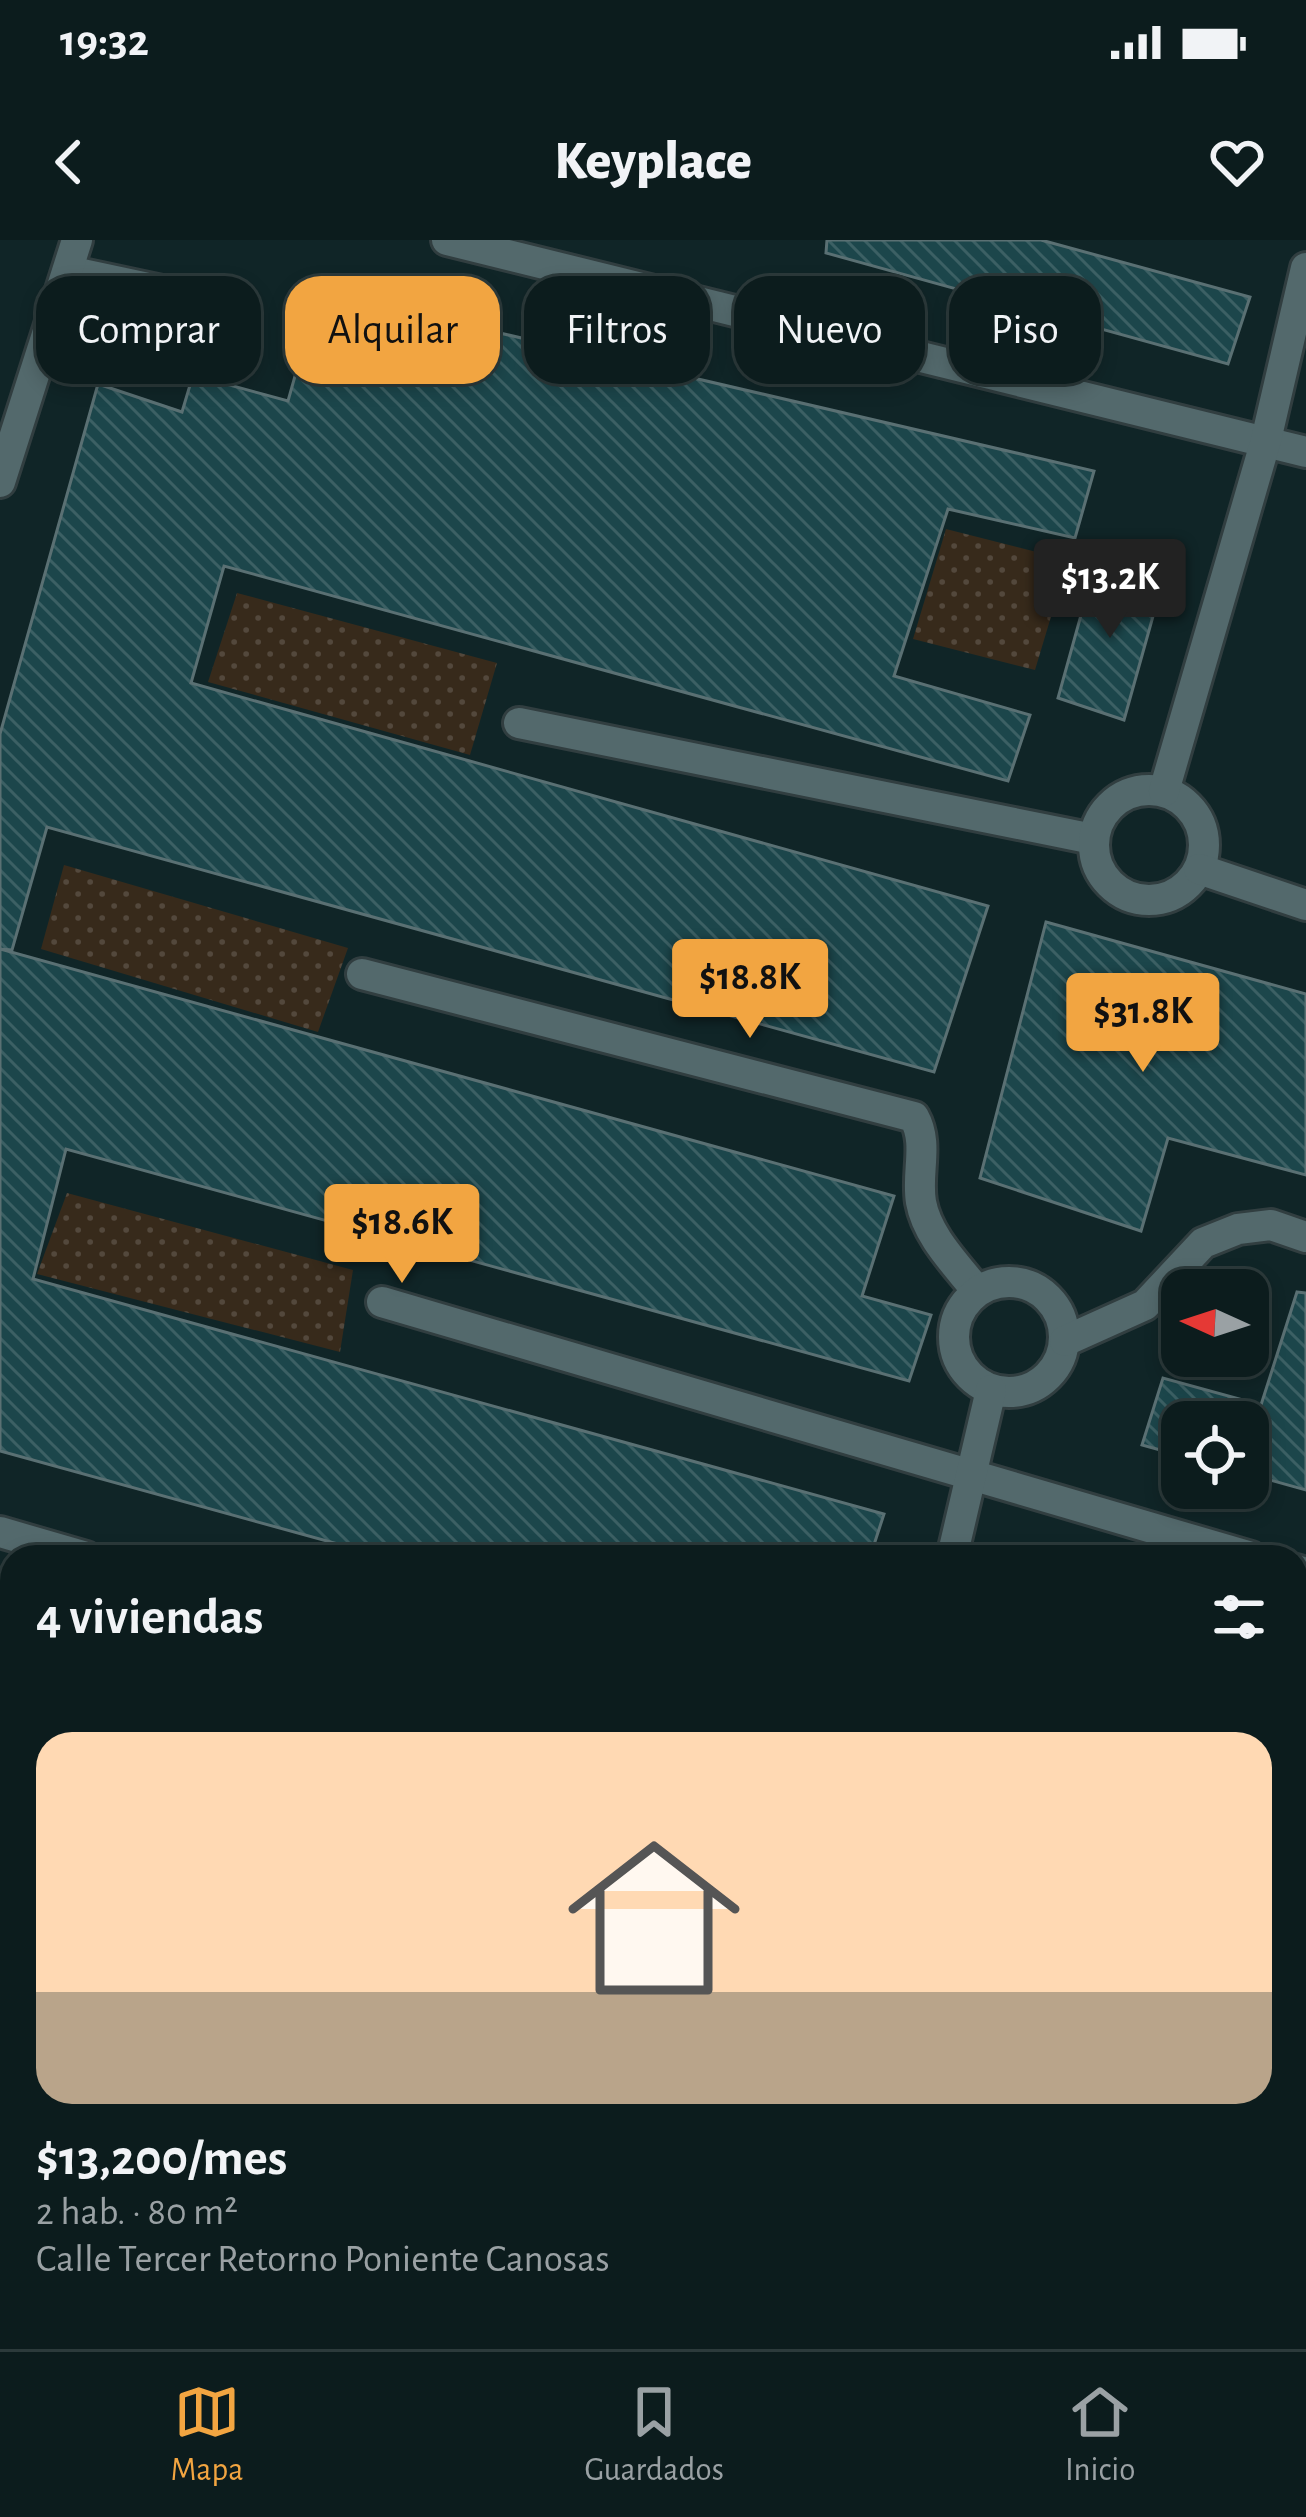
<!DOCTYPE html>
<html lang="es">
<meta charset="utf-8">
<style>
body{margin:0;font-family:"Alegreya Sans",sans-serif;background:#1a292a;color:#f1f3f6;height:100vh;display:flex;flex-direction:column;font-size:45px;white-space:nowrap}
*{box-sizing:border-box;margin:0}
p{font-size:39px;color:#9aa1a4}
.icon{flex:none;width:66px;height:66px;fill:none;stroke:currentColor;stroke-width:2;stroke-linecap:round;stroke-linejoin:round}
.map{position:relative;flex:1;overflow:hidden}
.panel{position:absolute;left:0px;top:1305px;width:1308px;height:804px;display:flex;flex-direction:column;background:#0c1c1d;border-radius:36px 36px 0 0;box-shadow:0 6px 18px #0003,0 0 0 3px #2c3a3b}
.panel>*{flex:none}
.top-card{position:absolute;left:36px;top:36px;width:1236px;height:108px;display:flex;gap:24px}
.needle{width:78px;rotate:273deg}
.buttons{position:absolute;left:1161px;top:1029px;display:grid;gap:24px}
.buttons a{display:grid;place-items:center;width:108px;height:108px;border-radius:24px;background:#0c1c1d;box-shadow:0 6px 18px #0003,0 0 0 3px #2c3a3b;font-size:60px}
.price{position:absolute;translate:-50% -102px;padding:0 27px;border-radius:12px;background:#f2a541;color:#111;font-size:39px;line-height:78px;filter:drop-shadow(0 3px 6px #0008)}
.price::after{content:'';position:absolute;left:50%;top:72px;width:36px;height:27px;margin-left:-18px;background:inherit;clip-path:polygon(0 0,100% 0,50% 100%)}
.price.selected{background:#222;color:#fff}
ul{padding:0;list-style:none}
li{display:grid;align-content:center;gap:24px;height:636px;padding:0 36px}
li span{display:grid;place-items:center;height:372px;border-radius:36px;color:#555}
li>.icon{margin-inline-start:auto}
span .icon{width:216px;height:216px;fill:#fffc;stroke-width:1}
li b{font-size:51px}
h2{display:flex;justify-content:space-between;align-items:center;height:144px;padding:0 36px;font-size:51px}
.tag{padding:0 42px;border-radius:36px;background:#0c1c1d;box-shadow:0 6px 18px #0003,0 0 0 3px #2c3a3b;font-size:42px;line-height:108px}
.tag.selected{background:#f2a541;color:#111}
.status{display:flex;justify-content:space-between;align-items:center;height:84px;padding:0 60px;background:#0c1c1d;direction:ltr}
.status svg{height:33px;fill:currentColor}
header{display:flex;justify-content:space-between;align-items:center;height:156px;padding:0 36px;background:#0c1c1d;font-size:54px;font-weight:800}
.menu{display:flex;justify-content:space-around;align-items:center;height:168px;border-top:3px solid #2c3a3b;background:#0c1c1d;font-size:33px;color:#9aa1a4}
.menu a{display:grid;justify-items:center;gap:6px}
.menu .selected{color:#f2a541}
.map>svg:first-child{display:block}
</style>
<div class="status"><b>19:32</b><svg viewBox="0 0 49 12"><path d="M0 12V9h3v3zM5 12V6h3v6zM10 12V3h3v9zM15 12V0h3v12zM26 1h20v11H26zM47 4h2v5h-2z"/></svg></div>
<header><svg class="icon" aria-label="back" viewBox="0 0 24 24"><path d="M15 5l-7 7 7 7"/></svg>Keyplace<svg class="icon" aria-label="heart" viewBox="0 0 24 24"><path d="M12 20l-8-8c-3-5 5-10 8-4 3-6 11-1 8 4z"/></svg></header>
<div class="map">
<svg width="1306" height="2109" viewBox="0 0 1306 2109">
<defs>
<pattern id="green-dots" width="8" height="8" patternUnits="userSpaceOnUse" patternTransform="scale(3)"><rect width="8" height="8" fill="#372a1b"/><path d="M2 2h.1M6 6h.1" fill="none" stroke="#53483c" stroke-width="1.8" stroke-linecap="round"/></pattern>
<pattern id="building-back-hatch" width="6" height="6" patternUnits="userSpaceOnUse" patternTransform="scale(3)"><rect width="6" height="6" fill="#1c464b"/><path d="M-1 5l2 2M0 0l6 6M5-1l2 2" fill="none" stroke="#3c6064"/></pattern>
</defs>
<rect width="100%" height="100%" fill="#102527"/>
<g fill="url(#green-dots)">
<polygon points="946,289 1068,320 1035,430 913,399"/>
<polygon points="237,353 497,423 470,515 208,442"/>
<polygon points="64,625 348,708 318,792 41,709"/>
<polygon points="67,953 353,1030 340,1112 37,1034"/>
<polygon points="274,2097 679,2097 731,2109 270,2109"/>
<polygon points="748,2097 863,2097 860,2109 745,2109"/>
</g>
<g fill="url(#building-back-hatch)" stroke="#5a7073" stroke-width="3">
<polygon points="827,0 1041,0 1250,57 1228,124 826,13"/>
<polygon points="319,51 1094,231 1075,298 948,269 894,436 1030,475 1008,541 224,326 191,443 988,666 934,832 47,587 12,710 0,709 0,494 98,144 182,172 193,135 288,161"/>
<polygon points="1096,321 1162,344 1124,480 1058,458"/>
<polygon points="1046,682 1306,754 1306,935 1168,898 1141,991 980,938"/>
<polygon points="0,709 894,956 862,1056 931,1075 909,1141 66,909 33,1039 884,1274 870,1317 385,1317 0,1211"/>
<polygon points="1297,1052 1306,1053 1306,1250 1248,1234 1248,1182 1182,1182 1182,1216 1142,1205 1163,1138 1261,1165"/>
</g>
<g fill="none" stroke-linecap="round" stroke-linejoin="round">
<g stroke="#313e40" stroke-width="36">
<g id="minor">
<polyline points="447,0 1306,212"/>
<polyline points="68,31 237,67"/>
<polyline points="0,242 77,0"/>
<polyline points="519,483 1093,599"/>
<circle cx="1149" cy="605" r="55"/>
<polyline points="1164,551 1266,200 1306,28"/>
<polyline points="1199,629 1306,665"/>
<path d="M362 734 914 877C929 904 916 932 921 962 927 996 956 1024 977 1051"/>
<circle cx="1009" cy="1097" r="55"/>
<polyline points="382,1062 1251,1317"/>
<polyline points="1065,1101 1145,1065 1203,1003 1238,989 1271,985 1306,997"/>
<polyline points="0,1292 86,1317"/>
<polyline points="952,1317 991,1150"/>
<polyline points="1296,1330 1306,1333"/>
<polyline points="1296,1635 1306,1637"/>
<polyline points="0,1667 12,1671"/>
<polyline points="0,2011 12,2014"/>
<polyline points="1296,2012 1306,2014"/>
</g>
</g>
<use href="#minor" stroke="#53696c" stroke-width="30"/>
</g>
</svg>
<div class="buttons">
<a><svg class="needle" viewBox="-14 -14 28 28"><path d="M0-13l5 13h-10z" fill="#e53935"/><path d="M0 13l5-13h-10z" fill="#9aa1a4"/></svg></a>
<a><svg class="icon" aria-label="locate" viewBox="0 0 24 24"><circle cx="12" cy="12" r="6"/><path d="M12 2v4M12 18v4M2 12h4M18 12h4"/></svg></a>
</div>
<b class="price selected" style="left:1110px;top:401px">$13.2K</b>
<b class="price" style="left:750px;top:801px">$18.8K</b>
<b class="price" style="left:1143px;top:835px">$31.8K</b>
<b class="price" style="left:402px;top:1046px">$18.6K</b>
<div class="top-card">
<a class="tag">Comprar</a>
<a class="tag selected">Alquilar</a>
<a class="tag">Filtros</a>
<a class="tag">Nuevo</a>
<a class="tag">Piso</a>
</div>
<section class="panel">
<h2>4 viviendas<svg class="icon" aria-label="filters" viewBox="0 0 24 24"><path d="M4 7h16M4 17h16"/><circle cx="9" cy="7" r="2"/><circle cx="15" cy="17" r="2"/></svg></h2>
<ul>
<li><span style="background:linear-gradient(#ffd9b3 70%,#b9a48a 0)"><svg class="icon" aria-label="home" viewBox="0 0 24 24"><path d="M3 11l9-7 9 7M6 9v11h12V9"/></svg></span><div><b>$13,200/mes</b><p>2 hab. · 80 m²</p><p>Calle Tercer Retorno Poniente Canosas</p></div></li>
</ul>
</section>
</div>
<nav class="menu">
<a class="selected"><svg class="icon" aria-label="map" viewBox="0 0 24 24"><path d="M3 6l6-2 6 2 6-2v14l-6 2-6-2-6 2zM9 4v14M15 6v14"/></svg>Mapa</a>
<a><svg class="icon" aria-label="saved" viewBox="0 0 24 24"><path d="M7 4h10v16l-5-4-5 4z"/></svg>Guardados</a>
<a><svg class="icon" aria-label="home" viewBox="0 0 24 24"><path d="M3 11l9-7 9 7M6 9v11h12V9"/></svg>Inicio</a>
</nav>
